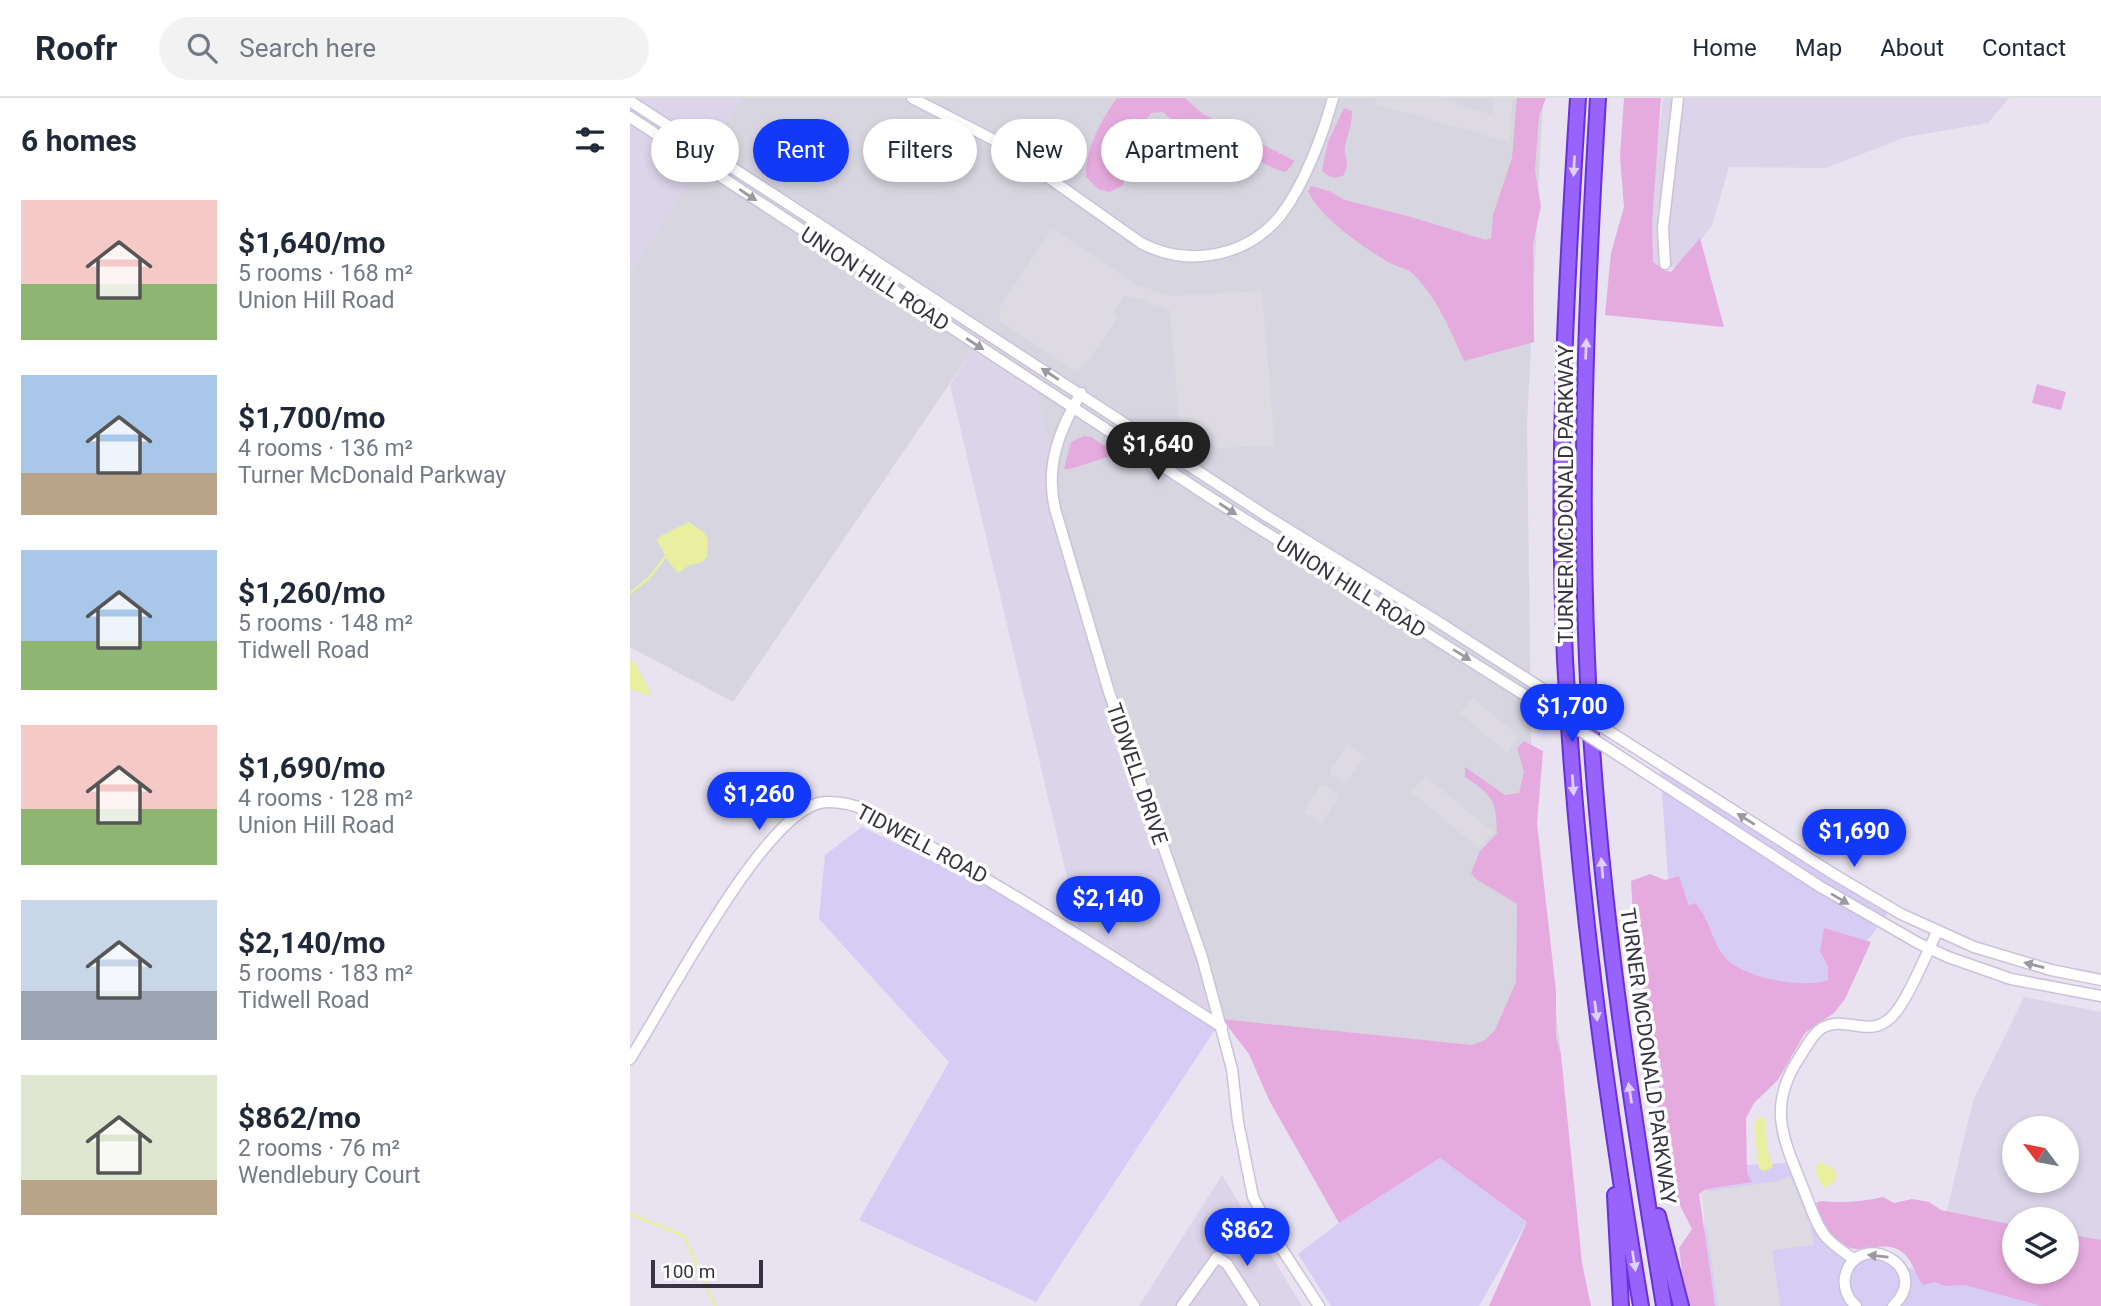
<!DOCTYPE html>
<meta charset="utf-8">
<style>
body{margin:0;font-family:Roboto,sans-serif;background:#f2f2f3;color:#1f2937;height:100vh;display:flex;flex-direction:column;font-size:26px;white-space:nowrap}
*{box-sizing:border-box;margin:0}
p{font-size:23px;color:#747a83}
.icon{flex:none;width:38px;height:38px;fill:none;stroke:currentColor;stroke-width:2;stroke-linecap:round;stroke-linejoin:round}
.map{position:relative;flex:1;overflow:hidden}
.sheet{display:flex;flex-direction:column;background:#fff;width:630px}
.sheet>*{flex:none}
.guide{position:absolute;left:21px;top:21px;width:665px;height:63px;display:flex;gap:14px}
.needle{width:46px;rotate:302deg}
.fabs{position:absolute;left:1372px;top:1018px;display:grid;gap:14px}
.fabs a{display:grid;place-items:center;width:77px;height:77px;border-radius:50%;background:#fff;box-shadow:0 4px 10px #0003;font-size:35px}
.scale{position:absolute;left:21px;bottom:18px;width:112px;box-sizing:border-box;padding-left:7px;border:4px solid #373343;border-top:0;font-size:19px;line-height:24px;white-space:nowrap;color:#373343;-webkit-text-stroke:5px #fff;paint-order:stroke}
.price{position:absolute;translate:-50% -60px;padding:0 16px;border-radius:24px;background:#1239f8;color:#fff;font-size:23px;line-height:46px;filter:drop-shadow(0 2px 4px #0008)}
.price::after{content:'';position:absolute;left:50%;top:42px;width:21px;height:16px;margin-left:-10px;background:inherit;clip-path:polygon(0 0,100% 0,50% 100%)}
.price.on{background:#222;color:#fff}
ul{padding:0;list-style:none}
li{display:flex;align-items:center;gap:21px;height:175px;padding:0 21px}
li span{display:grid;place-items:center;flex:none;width:196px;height:140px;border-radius:0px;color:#555}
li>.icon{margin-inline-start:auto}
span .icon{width:84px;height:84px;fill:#fffc;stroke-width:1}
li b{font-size:30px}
h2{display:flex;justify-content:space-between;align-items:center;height:84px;padding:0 21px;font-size:30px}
.pill{padding:0 24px;border-radius:32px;background:#fff;box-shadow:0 4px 10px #0003;font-size:24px;line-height:63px}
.pill.on{background:#1239f8;color:#fff}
header{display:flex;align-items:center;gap:42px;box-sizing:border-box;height:98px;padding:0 35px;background:#fff;border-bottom:2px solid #e0e1e3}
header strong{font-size:33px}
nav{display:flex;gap:38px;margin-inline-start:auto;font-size:24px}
.search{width:490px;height:63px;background:#f2f2f3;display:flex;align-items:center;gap:18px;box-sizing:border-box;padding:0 24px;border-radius:38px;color:#747a83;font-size:26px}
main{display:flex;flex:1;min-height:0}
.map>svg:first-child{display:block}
</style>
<header>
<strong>Roofr</strong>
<div class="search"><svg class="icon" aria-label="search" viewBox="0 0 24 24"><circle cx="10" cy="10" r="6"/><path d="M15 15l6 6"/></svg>Search here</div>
<nav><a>Home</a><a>Map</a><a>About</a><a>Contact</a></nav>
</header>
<main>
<section class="sheet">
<h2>6 homes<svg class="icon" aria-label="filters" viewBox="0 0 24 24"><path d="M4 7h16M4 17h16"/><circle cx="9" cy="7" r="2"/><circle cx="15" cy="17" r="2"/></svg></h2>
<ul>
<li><span style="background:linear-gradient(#f6c9c9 60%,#8fb573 0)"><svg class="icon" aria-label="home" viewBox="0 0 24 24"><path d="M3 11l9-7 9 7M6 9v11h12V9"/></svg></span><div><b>$1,640/mo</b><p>5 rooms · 168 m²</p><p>Union Hill Road</p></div></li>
<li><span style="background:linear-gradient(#a9c7e8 70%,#b9a48a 0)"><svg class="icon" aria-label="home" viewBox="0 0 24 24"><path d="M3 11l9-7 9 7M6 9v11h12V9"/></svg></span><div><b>$1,700/mo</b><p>4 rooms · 136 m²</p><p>Turner McDonald Parkway</p></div></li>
<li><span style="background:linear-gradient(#a9c7e8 65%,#8fb573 0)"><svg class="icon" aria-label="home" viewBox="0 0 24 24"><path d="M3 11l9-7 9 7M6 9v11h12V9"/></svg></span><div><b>$1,260/mo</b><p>5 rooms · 148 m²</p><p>Tidwell Road</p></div></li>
<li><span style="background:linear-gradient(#f6c9c9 60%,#8fb573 0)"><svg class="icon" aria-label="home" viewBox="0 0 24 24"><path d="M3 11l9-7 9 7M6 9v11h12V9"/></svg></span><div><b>$1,690/mo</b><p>4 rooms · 128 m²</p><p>Union Hill Road</p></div></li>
<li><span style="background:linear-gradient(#c9d6e8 65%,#9aa5b1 0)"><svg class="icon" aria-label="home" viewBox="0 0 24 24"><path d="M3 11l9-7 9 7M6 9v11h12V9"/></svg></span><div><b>$2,140/mo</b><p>5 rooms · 183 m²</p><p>Tidwell Road</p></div></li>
<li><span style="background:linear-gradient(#dfe7d0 75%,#b9a48a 0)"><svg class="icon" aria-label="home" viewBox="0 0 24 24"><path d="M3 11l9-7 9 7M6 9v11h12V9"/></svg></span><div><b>$862/mo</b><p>2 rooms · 76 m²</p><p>Wendlebury Court</p></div></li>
</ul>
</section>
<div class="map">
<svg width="1471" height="1208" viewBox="0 0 1471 1208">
<rect width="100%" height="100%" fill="#e8e2f1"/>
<g fill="#dcd4e9" fill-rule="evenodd">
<polygon points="0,0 112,0 0,176"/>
<polygon points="1033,0 1379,0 1358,25 1276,39 1196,70 1099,69 1082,127 1050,170 1020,168 1019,127"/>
<polygon points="348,244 404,278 431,408 499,652 593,921 450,834 320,287"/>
<path d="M1394 899 1471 914V1150L1437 1144V1122H1384V1133L1315 1120 1343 1003ZM1384 1031H1437V1083H1384Z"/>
<polygon points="592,1077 672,1208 509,1208"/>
</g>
<g fill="#d7cdf4">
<polygon points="1030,666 1258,815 1184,915 1045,878"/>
<polygon points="232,729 450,834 592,921 406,1204 229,1122 319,964 189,821 195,757"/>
<polygon points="810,1060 897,1124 849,1208 701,1208 668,1156 709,1125"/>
<polygon points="1156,1065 1195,1148 1331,1183 1416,1208 1083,1208 1074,1138 1076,1091 1072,1069"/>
</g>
<polygon fill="#d7d5e0" points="112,0 913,0 897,328 902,707 931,957 593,921 499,652 431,408 404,278 346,247 103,604 0,549 0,176"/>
<g fill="#e6abde">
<path d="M487 0H555L573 16 665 63 656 74 648 72 542 22 533 14 521 15C503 37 503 60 493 87L480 94 468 91 456 79C456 49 470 24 487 0Z"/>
<path d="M887 0H916L909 18 905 73 911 108 903 146 904 244 834 263C820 232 807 199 782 175 775 170 765 168 758 164 732 148 690 120 678 93L681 88 699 93 715 102 781 119 856 142 861 140 863 117 882 60Z"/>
<polygon points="994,0 1031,0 1022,124 1023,164 1034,172 1041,174 1070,140 1094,229 975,217 981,155 994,109 990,58"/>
<path d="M714 10 722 13C722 26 718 36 715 48 713 61 721 60 714 77 705 82 699 80 692 72L698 44Z"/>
<polygon points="1407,286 1436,294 1431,312 1402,305"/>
<polygon points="454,338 461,339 482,353 481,358 440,371 434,371 441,344"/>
<path d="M894 643 913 653 907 725 926 893V939L931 957 952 1165 961 1208H859L897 1124 810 1060 709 1125 639 1002 619 956 592 921 842 947 855 942 865 932 886 884 887 806 846 781 841 775 850 753 867 735C866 701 863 698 835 679V669L875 697 889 695 894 674 887 650Z"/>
<path d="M1020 776 1035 782 1049 778 1059 808 1065 805C1080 821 1081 842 1094 858 1111 880 1172 891 1198 882V869L1190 853 1194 830 1241 844 1215 901 1204 915 1175 935 1148 982 1124 1005 1116 1020 1117 1075 1122 1084 1076 1091 1069 1096 1085 1208H1060L1055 1198 1049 1150 1062 1131 1041 1090V1070L1030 1039 1026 1017 1031 970 1005 854 1001 783Z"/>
<path d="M1253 1099 1264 1105 1282 1101 1299 1104 1311 1112 1384 1127V1174H1437V1136L1471 1142V1208H1412L1334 1187 1316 1188 1305 1184 1293 1187C1285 1177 1283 1162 1272 1154 1258 1144 1245 1151 1229 1151 1206 1152 1192 1124 1186 1105L1190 1103C1212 1105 1231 1104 1253 1099Z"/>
</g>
<g fill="#dddbe1">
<polygon points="747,0 808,0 863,17 864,0 883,0 879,44 745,6"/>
<polygon points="422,131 503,185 540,198 632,193 645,348 585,350 549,321 540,212 512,201 494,198 483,215 488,219 456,266 445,272 370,223 369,211"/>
<polygon points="843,600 888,638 877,655 830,615"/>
<polygon points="717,647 735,658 716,686 699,674"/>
<polygon points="795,678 863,734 849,750 781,694"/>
<polygon points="692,686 709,698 691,726 674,714"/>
<polygon points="1160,1078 1180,1126 1184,1147 1142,1152 1150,1208 1088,1208 1071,1094 1150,1083"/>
</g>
<g fill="#e8ef9e">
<polygon points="59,424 73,434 78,441 77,459 72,464 60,467 48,475 38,463 27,442 31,438"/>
<polygon points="0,562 6,566 22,598 0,591"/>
<polygon points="1132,1019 1135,1021 1137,1052 1143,1069 1135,1073 1129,1071 1124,1029 1127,1020"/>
<path d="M1191 1064 1203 1071 1207 1075 1204 1084 1196 1090C1189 1086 1186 1076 1186 1068Z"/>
</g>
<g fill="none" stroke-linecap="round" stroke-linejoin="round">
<g stroke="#e8ef9e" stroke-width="2.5">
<polyline points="0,495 18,481 36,458"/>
<polyline points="0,1116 54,1138 85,1208"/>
</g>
<g stroke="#cbc2da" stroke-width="13">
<g id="minor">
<path d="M282 0 368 44 511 145C558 170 617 159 651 117 674 87 693 37 703 0"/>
<polyline points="0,3 638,419 807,523 911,590"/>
<polyline points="0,19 581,400 912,608"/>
<polyline points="1035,166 1033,130 1048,0"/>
<path d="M451 295C429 332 415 368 425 411L479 594 572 859 602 971 608 1024 623 1099 646 1142 689 1208"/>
<polyline points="988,639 1205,777 1271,816 1344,849 1421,872 1471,882"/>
<polyline points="988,657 1189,788 1288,845 1318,859 1381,881 1471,898"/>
<path d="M0 961C36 905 128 726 186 706 197 702 217 705 228 709 254 718 291 743 316 758 410 811 501 871 592 929"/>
<path d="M1225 1162C1215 1155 1204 1148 1196 1139 1185 1126 1180 1106 1173 1090 1153 1040 1137 1009 1169 960 1176 950 1182 936 1192 930 1214 917 1237 939 1258 922 1275 910 1297 854 1307 834"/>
<polyline points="552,1208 587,1159 597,1166 624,1208"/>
<path d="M1226 1208C1218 1201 1213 1190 1215 1179 1226 1129 1305 1168 1263 1208"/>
</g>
</g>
<g stroke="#6732db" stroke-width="18">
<g id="highway">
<path d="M948 0C936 187 926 374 935 561 946 778 975 993 1011 1208"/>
<path d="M968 0C957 187 949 374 957 561 966 779 999 993 1034 1208"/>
<polyline points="985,1097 991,1208"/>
<polyline points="1028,1118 1051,1208"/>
</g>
</g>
<use href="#minor" stroke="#fff" stroke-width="10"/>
<use href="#highway" stroke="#9862fc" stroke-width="14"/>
<g stroke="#cbc2da" stroke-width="13" stroke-linecap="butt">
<g id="minor-bridge">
<polyline points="911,590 988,639"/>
<polyline points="912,608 988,657"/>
</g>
</g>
<use href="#minor-bridge" stroke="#fff" stroke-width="10"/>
</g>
<defs><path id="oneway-solid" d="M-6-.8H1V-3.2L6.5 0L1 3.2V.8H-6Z" transform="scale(1.75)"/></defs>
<g fill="#e0d0fe">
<use href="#oneway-solid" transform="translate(944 68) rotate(93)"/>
<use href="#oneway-solid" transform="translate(956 251) rotate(-88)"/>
<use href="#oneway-solid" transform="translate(943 687) rotate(86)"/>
<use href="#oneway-solid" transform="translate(972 770) rotate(-95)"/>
<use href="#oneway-solid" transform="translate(966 913) rotate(82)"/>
<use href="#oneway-solid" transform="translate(1000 995) rotate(-99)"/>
<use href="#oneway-solid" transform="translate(1004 1163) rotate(81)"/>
</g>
<g fill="#9b99a1">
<use href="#oneway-solid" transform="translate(118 97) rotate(34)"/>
<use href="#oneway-solid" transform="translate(345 246) rotate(33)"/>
<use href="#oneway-solid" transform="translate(420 276) rotate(-147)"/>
<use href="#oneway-solid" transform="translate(598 411) rotate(33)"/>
<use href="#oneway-solid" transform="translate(832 557) rotate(32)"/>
<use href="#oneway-solid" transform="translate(1116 721) rotate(-148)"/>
<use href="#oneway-solid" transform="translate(1210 801) rotate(31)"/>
<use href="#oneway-solid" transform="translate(1404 867) rotate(-166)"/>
<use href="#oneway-solid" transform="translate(1248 1158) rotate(-174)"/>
</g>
<g text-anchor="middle" stroke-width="7" stroke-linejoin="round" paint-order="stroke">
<g font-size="21" fill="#373343" stroke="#fff">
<text transform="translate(245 181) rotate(33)" y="7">UNION HILL ROAD</text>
<text transform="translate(936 396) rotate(-90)" y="7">TURNER MCDONALD PARKWAY</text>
<text transform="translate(721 489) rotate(32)" y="7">UNION HILL ROAD</text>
<text transform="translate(507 676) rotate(71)" y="7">TIDWELL DRIVE</text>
<text transform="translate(292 746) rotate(28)" y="7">TIDWELL ROAD</text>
<text transform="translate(1018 958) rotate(82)" y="7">TURNER MCDONALD PARKWAY</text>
</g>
</g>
</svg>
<div class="fabs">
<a><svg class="needle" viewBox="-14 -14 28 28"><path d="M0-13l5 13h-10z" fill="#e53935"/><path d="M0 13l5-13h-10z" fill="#747a83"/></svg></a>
<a><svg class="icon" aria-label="layers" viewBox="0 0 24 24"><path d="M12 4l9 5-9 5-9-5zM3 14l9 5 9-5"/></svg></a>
</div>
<div class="scale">100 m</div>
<b class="price on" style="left:528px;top:384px">$1,640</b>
<b class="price" style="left:942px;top:646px">$1,700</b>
<b class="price" style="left:129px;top:734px">$1,260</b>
<b class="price" style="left:1224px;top:771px">$1,690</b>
<b class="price" style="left:478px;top:838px">$2,140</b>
<b class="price" style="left:617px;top:1170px">$862</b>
<div class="guide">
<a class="pill">Buy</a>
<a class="pill on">Rent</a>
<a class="pill">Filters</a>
<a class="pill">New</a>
<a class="pill">Apartment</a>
</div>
</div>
</main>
